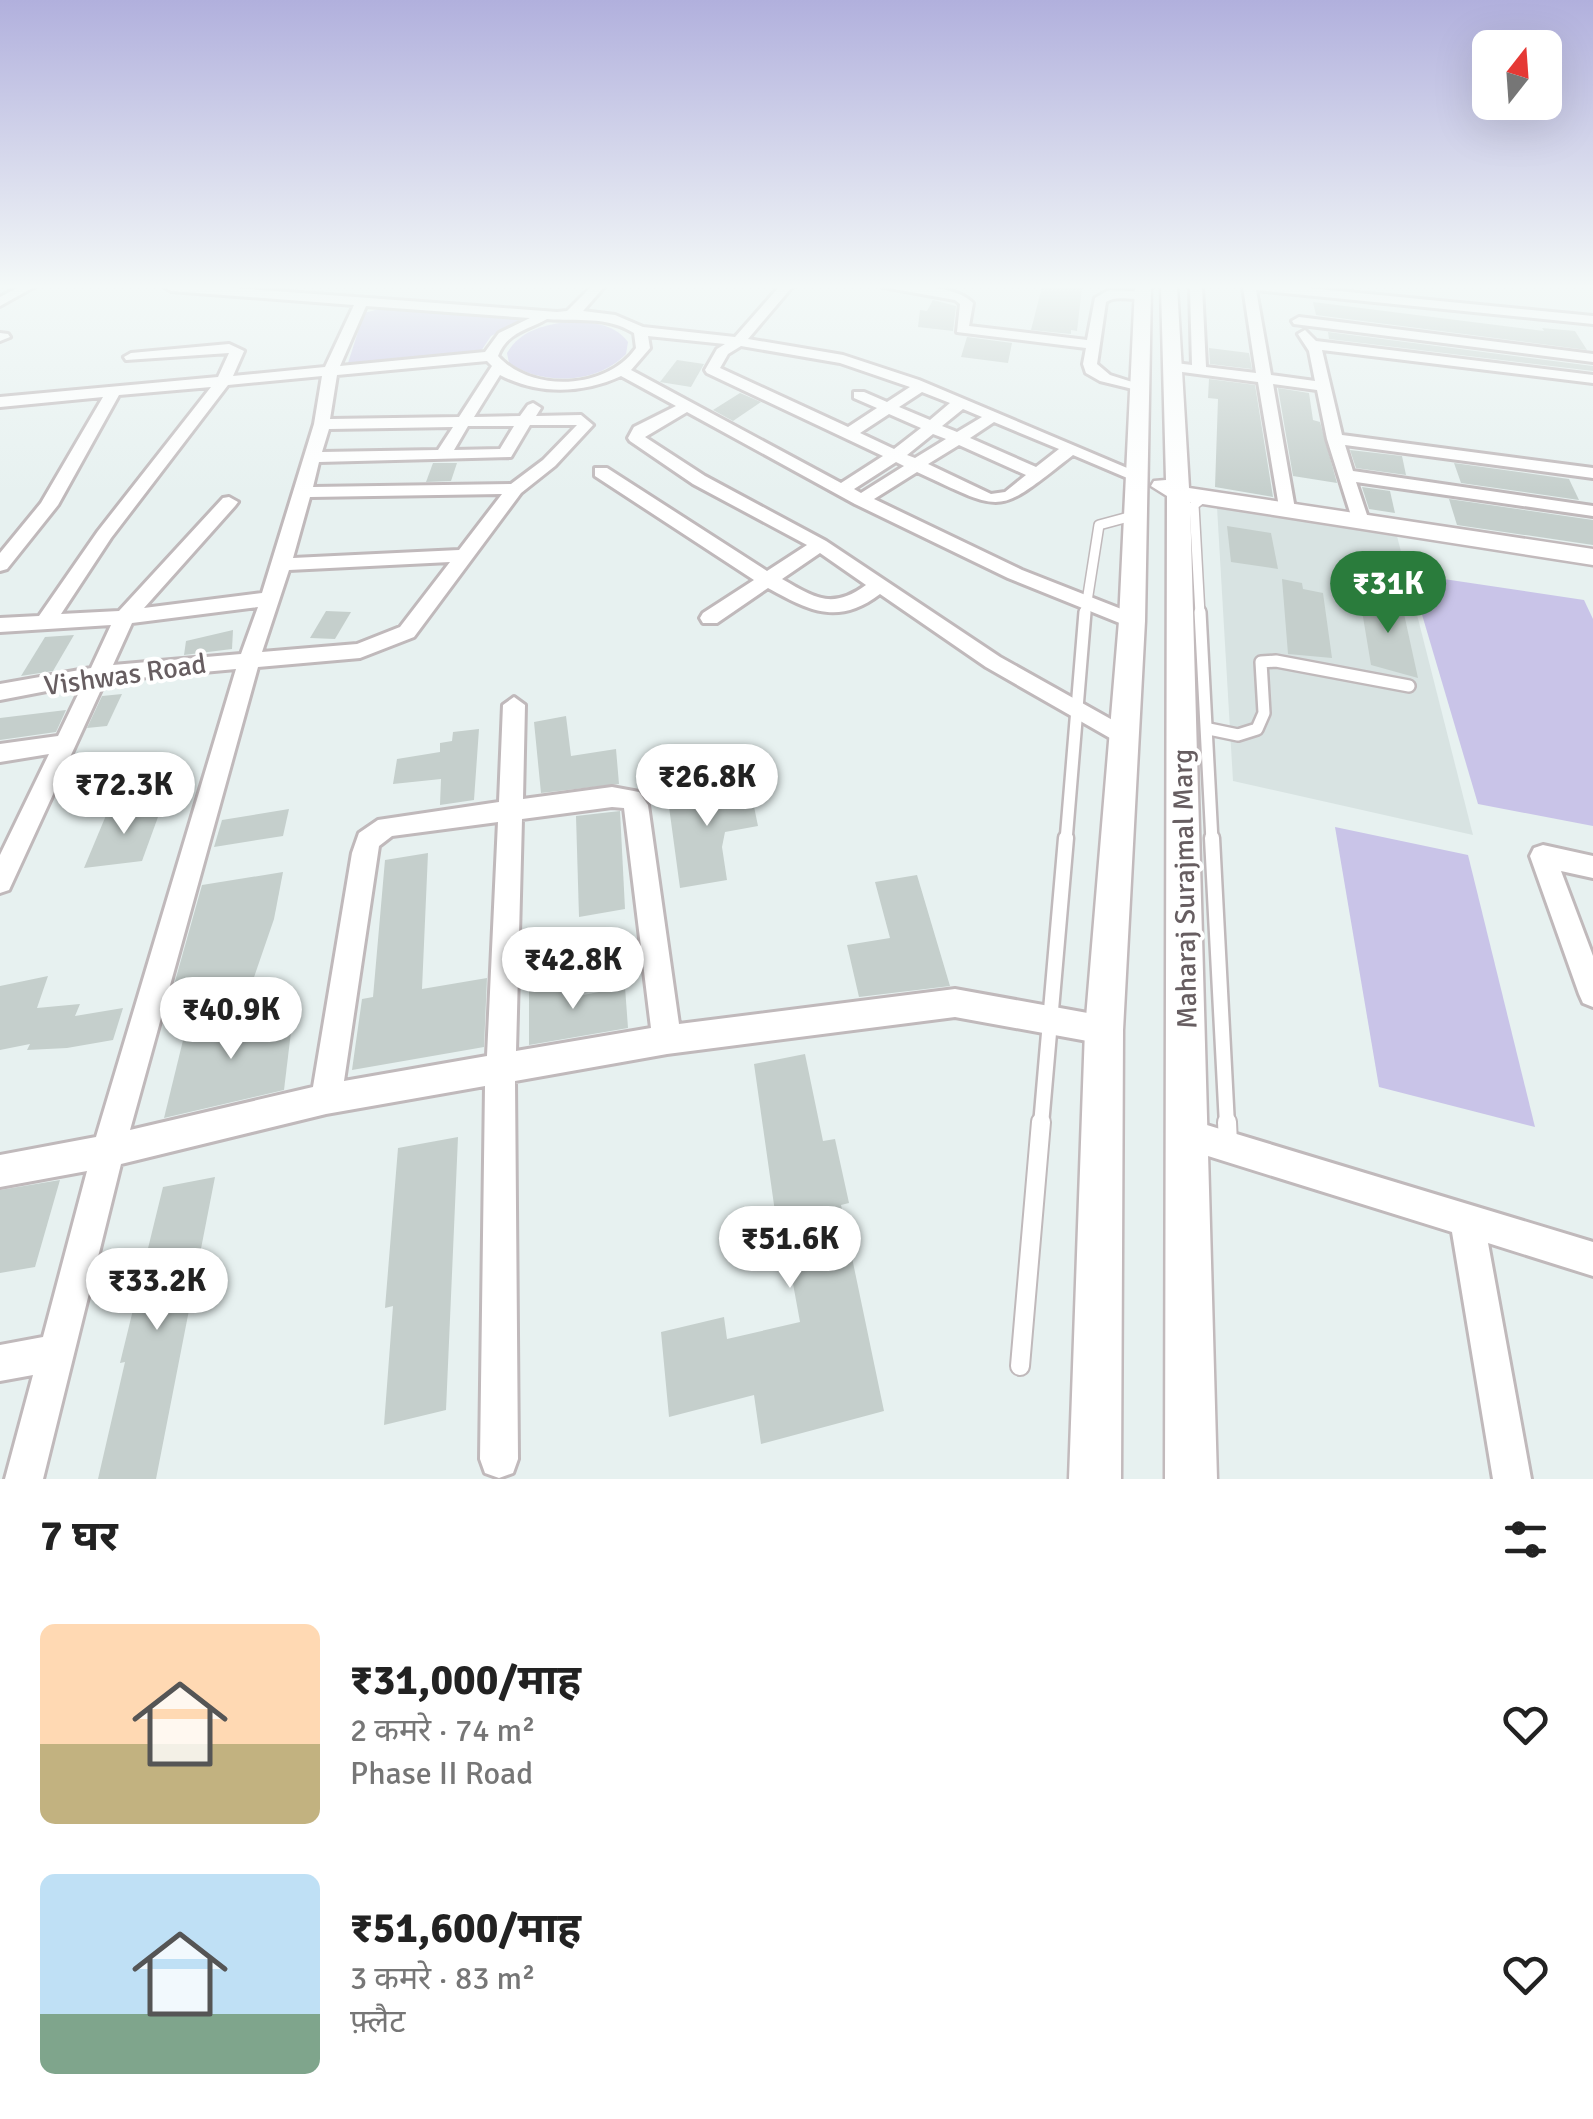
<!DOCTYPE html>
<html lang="hi">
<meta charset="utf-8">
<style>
body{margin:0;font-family:Signika,"Noto Sans Devanagari",sans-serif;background:#f6f6f6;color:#222;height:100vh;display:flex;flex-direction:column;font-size:38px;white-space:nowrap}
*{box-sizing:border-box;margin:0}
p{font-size:32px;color:#767676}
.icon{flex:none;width:55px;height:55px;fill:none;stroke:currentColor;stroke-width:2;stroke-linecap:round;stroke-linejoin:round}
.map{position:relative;height:1479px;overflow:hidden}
.panel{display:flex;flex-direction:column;background:#fff;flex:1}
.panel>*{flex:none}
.needle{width:65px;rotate:17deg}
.controls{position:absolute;left:1472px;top:30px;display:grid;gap:20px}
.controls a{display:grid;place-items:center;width:90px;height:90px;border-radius:15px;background:#fff;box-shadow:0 10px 40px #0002;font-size:50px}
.price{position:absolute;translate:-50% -85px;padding:0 22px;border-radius:35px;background:#fff;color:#222;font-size:32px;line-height:65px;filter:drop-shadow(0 2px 5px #0008)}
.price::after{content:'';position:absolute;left:50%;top:60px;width:30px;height:22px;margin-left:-15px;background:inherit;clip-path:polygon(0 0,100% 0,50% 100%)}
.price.selected{background:#2a7c3c;color:#fff}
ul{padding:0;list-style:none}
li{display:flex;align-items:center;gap:30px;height:250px;padding:0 40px}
li span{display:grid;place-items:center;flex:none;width:280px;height:200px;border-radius:15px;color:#555}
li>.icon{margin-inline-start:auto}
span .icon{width:120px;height:120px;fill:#fffc;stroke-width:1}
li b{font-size:42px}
h2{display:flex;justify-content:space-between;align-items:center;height:120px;padding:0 40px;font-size:42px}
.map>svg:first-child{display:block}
</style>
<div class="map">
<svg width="1593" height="1479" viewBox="0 0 1593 1479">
<rect width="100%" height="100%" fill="#e7f1f0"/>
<polygon fill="#d8e3e2" points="1217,507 1397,536 1473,835 1233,781"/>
<g fill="#c9c4e8">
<polygon points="395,305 503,315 521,321 491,336 479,354 348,363 364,313"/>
<path d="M565 322C589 322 613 322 628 342L626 354C597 384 543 386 509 363L507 353C520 331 541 326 565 322Z"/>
<polygon points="1410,574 1584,600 1593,619 1593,826 1478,804"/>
<polygon points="1335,827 1468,855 1535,1127 1379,1087"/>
</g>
<g fill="#c5cfcc">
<polygon points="1042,287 1082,287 1077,331 1071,330 1071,334 1031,330"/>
<polygon points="933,300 956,306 953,331 918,327 920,310 927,311"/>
<polygon points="1313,302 1544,331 1542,328 1575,331 1587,350 1316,315"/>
<polygon points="1328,332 1593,366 1593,371 1329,339"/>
<polygon points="967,337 1012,343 1008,363 961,357"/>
<polygon points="1209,348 1249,353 1252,369 1210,364"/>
<polygon points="677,360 704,364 691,387 660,382"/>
<polygon points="1209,379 1255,385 1273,497 1215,487 1218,399 1208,398"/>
<polygon points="1278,388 1309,393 1313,420 1320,422 1337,483 1293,476"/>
<polygon points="740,393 761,402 733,421 713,410"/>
<polygon points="1350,450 1402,456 1406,475 1356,468"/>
<polygon points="433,463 457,463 451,481 426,482"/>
<polygon points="1454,463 1569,479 1579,500 1461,483"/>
<polygon points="1362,487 1390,491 1395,513 1369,509"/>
<polygon points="1449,499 1593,520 1593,545 1457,525"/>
<polygon points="1227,526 1271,533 1278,569 1231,562"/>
<polygon points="1282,579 1302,583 1303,589 1323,593 1332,658 1288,654"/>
<polygon points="1381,596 1401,600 1418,678 1371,665 1360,599 1383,603"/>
<polygon points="326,611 351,612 335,639 310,638"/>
<polygon points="233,630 232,649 184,655 186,641"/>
<polygon points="74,635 53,671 21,676 45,637"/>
<polygon points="122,694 107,726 87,728 102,696"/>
<polygon points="66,710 56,732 0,740 0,718"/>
<polygon points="566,716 571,756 616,749 619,784 541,793 534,722"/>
<polygon points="479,729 474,800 440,805 441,779 393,784 397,759 440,752 440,743 452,741 453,732"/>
<polygon points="749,782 758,826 725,832 722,847 727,880 680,888 667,792"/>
<polygon points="162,806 142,861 84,868 107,813"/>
<polygon points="289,809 283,836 214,847 222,820"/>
<polygon points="620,811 625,909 579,917 576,816"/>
<polygon points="428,853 422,989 487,978 484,1047 352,1070 362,999 373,997 385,860"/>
<polygon points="283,872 274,919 251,986 172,992 202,885"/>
<polygon points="917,875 950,986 859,997 847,945 890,938 875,882"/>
<polygon points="48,976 37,1008 80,1004 75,1016 123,1008 113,1040 67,1048 27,1050 30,1044 0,1050 0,986"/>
<polygon points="577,977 578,996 625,987 628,1028 529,1045 529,986"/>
<polygon points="294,1007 284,1090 164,1118 186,1028"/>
<polygon points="805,1054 823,1141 835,1139 849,1203 841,1205 884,1411 761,1444 754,1395 669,1417 661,1332 724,1317 727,1339 800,1322 781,1218 776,1219 754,1064"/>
<polygon points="458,1137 446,1410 384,1425 393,1306 385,1308 398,1148"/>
<polygon points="215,1177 156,1479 98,1479 125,1362 120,1363 163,1187"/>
<polygon points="60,1180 35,1267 0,1273 0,1190"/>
</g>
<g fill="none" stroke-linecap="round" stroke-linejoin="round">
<g stroke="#c0b9bb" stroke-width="12">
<g id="lane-far3">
<polyline points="1085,614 1099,525 1136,515"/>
<polyline points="1200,614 1194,505 1204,497"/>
</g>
</g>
<g stroke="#c0b9bb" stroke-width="16">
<g id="lane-far2">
<polyline points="1200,612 1212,841"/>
<polyline points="1209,729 1238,735 1257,729 1264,713 1261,662 1276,661 1409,686"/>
<polyline points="1066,841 1085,612"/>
</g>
</g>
<g stroke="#c0b9bb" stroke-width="19">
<g id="lane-far1">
<polyline points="1212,838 1227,1125"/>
<polyline points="1041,1125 1066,838"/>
</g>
</g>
<g stroke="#c0b9bb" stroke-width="22">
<g id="lane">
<polyline points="1227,1122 1228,1144"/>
<polyline points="1020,1366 1041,1122"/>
</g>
</g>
<g stroke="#c0b9bb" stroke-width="6">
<g id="street">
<polygon points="19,287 34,287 0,306 0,297"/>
<path d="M165 287H221L557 312 567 311 591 287H604L583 311 615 315 643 327 735 337 779 287H792L748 339 843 355 919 380 1146 476 1144 480H1132L1073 455C995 516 1006 513 917 472L874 499 1022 570 1139 616 1142 621 1139 626 1132 628 1008 578 855 504 687 412 645 437 705 476 826 541 1000 657 1132 731 1135 737 1132 743 1124 746 986 667 880 594C838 626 810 611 768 588L717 623H703L700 618 703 613 754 580 595 476V468H607L767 571 807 545 693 484 630 441 628 438 634 427 676 406 621 376C582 394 538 395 500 375L474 417 520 416 528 405 533 403 541 408 536 416 581 415 593 425 555 466 521 493 414 637 360 658 258 667 130 1130 313 1087 352 853 359 833 378 820 499 802 503 705 514 697 525 705 523 799 612 787 639 792 648 805 679 1024 955 989 1104 1016 1114 1020 1118 1030 1114 1040 1104 1044 955 1017 667 1054 515 1081 518 1459 513 1473 499 1478 485 1473 480 1459 485 1086 326 1114 121 1164 43 1479H5L33 1375 0 1381V1345L43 1337 87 1171 0 1187V1155L96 1137 236 669 105 681 9 890 0 893V855L49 754 0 762V744L58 736 83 684 0 700V684L91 668 111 625 0 632V618L39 616 98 531 211 387 119 395 58 505 7 569 0 571V553L41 503 103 397 0 407V397L218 377 229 353 126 360 124 357 131 353 229 344 244 351 233 376 325 367 354 305 171 291ZM366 306 530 318 499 333 485 352 340 366ZM547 319C579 322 605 315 634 333L636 348C607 390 531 393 498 356 507 332 528 330 547 319ZM648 336 725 344 717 349 705 370 707 373 883 456 841 483 631 370 650 348ZM741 346 840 363 910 387 887 402 864 392H854V398L877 408 848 427 720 368 728 354ZM487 361 492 366 459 417 330 419 337 375ZM322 376 314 424 262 593 144 608 235 506 238 502 229 497 223 498 119 611 61 614 111 538 228 385ZM922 392 950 403 930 420 899 407ZM963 409 982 417 957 432 942 426ZM889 414 921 428 894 449 860 433ZM994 422 1059 449 1036 467 970 438ZM530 425H577L543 460 511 484 313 487 319 462 511 457ZM468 426H514L500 449 454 450ZM453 427 438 450 322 452 329 429ZM933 434 946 439 915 458 907 455ZM959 445 1026 475 1005 492 991 494 928 464ZM896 462 904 466 861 493 854 489ZM502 494 459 550 293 558 310 497ZM820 553 866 585C832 610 815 598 782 579ZM450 562 400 627 357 644 262 652 289 570ZM258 607 241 654 113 665 132 623ZM612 807 624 808 651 1028 516 1051 522 819ZM498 822 487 1056 344 1081 379 846 392 836Z"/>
<path d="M883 287C910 287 953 283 973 303L969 326 1087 340 1095 298 1109 290 1148 292 1149 295C1137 304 1119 293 1106 302L1097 364 1110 375 1148 387 1141 391 1100 381 1086 373 1083 364 1086 348 957 332 960 304 955 300Z"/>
<polygon points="1190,287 1202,287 1206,367 1256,373 1243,287 1298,287 1593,316 1593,324 1256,290 1271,375 1315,381 1309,351 1298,334 1305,330 1316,341 1593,375 1593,383 1322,350 1342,435 1593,468 1593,478 1345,445 1353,471 1593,506 1593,516 1356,482 1369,521 1366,525 1354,525 1327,439 1317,390 1273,384 1295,509 1286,514 1280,513 1258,382 1175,371 1168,367 1175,363 1192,365"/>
<polygon points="1299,317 1593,354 1593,362 1294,324 1292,321"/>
<polygon points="0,333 8,334 10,337 0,341"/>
<polygon points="1543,845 1593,856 1593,878 1561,871 1593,956 1593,1007 1583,1003 1579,994 1530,856 1534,848"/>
<polygon points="1187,1119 1593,1242 1593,1276 1488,1243 1531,1479 1493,1479 1452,1232 1176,1146 1171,1135 1176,1124"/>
</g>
</g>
<g stroke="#c2babc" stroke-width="5">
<g id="secondary">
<polygon points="1135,287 1151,287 1145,621 1123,1030 1121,1479 1069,1479 1085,1030 1119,621"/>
<polygon points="1161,287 1177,287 1189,488 1593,549 1593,565 1190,502 1217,1479 1165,1479 1167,496 1151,486 1154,481 1166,480"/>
</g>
</g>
<use href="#lane-far3" stroke="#fff" stroke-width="9"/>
<use href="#lane-far2" stroke="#fff" stroke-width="11"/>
<use href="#lane-far1" stroke="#fff" stroke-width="14"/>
<use href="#lane" stroke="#fff" stroke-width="18"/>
<use href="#street" fill="#fff" fill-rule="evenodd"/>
<use href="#secondary" fill="#fff" fill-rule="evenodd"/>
</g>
<linearGradient id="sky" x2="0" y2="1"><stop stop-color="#b1b0dd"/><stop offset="0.58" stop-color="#f4f9f8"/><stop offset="1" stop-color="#f4f9f8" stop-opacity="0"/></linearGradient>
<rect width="1593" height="494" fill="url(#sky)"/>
<g text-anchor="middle" stroke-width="8" stroke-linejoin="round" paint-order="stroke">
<g font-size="28" fill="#675e61" stroke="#fff">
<text transform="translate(125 674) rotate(-8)" y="10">Vishwas Road</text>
<text transform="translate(1184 889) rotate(-91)" y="10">Maharaj Surajmal Marg</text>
</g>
</g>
</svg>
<div class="controls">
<a><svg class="needle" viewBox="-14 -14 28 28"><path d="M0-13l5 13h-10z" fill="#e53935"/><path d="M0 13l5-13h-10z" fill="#767676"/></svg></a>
</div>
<b class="price selected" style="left:1388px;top:636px">₹31K</b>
<b class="price" style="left:707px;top:829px">₹26.8K</b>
<b class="price" style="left:124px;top:837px">₹72.3K</b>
<b class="price" style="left:573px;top:1012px">₹42.8K</b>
<b class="price" style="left:231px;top:1062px">₹40.9K</b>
<b class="price" style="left:790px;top:1291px">₹51.6K</b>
<b class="price" style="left:157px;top:1333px">₹33.2K</b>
</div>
<section class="panel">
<h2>7 घर<svg class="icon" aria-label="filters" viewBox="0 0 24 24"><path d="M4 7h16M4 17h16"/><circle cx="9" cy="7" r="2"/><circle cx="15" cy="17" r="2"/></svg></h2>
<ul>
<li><span style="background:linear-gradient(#ffd9b3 60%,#c2b280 0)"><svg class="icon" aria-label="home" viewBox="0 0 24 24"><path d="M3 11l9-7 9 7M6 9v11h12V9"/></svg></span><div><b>₹31,000/माह</b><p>2 कमरे · 74 m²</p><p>Phase II Road</p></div><svg class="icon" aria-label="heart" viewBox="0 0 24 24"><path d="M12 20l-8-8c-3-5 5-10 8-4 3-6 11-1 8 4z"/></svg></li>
<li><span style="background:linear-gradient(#bfe0f5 70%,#7fa58c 0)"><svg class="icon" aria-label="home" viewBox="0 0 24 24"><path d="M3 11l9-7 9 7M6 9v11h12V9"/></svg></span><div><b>₹51,600/माह</b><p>3 कमरे · 83 m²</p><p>फ़्लैट</p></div><svg class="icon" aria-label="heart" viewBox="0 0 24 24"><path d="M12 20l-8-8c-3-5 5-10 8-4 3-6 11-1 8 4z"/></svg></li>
</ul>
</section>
